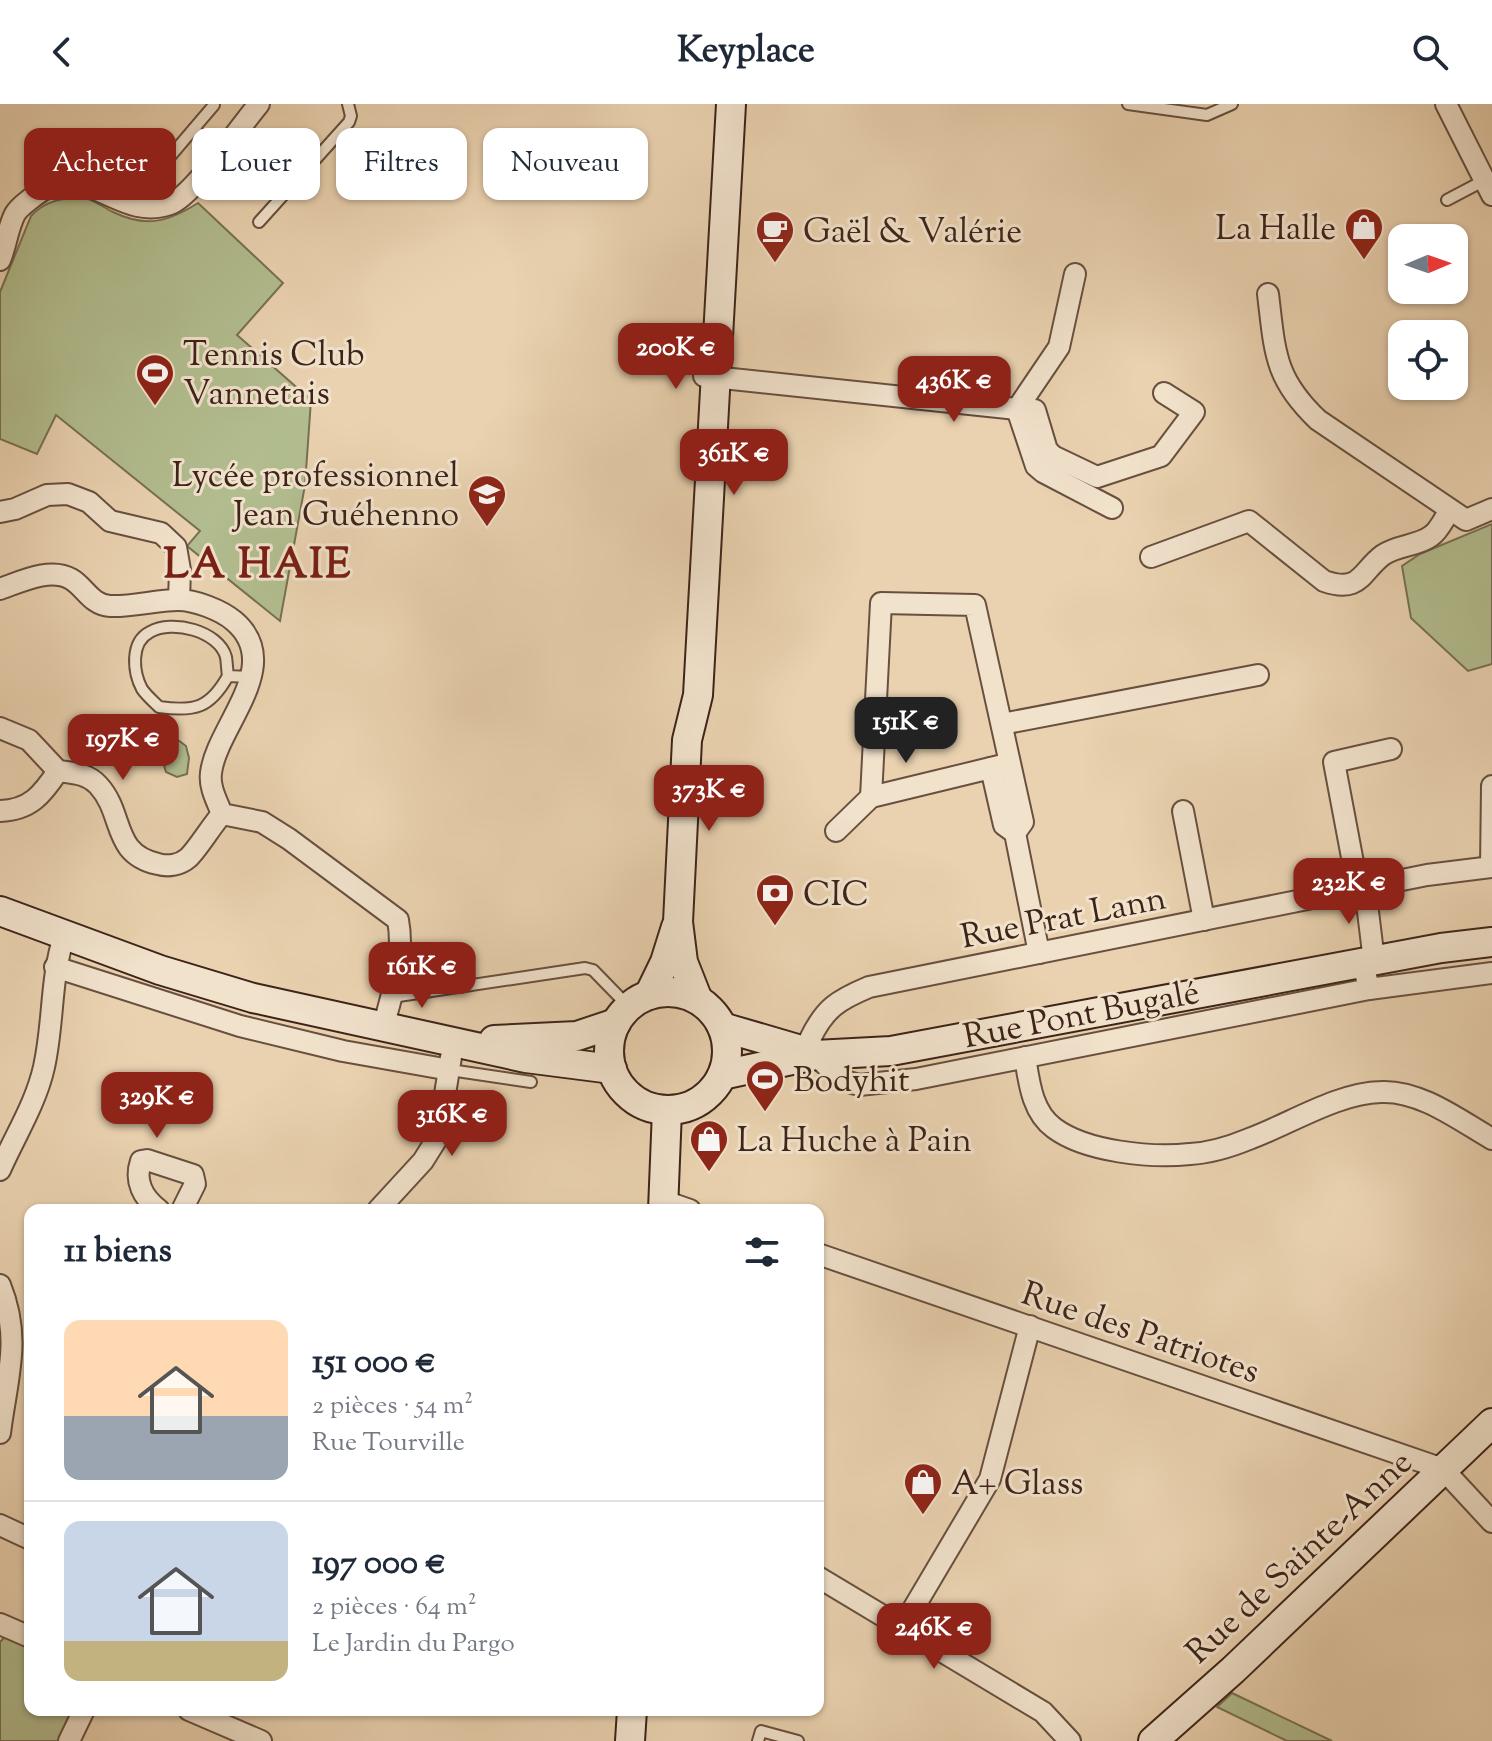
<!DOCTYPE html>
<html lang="fr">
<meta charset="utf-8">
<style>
body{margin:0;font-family:"Sorts Mill Goudy",serif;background:#f6f6f7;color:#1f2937;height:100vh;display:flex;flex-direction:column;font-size:30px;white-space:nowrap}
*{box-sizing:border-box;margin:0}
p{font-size:26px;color:#747a83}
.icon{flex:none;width:44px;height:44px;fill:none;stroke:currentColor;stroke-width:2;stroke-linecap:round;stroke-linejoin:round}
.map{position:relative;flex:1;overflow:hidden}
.drawer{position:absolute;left:24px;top:1100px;width:800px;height:512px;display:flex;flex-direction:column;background:#fff;border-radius:16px;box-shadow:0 2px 6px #0004}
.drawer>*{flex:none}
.banner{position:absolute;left:24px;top:24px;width:800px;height:72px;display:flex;gap:16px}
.needle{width:52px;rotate:88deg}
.controls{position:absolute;left:1388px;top:120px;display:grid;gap:16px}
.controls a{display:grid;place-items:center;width:80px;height:80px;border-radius:16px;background:#fff;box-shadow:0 2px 6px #0004;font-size:40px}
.price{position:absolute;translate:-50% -68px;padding:0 18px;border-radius:16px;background:#8f2418;color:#fff;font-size:26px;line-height:52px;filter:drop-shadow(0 2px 4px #0008)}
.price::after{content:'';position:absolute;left:50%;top:48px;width:24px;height:18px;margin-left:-12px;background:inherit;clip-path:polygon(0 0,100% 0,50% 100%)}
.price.selected{background:#222;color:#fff}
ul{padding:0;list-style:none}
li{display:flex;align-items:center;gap:24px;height:200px;padding:0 40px}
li+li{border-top:2px solid #e0e1e3}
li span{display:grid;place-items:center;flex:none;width:224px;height:160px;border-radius:16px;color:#555}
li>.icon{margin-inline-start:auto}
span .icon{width:96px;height:96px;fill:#fffc;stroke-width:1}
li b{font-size:34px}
h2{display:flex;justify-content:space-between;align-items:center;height:96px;padding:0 40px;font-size:34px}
.pill{padding:0 28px;border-radius:16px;background:#fff;box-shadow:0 2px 6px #0004;font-size:28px;line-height:72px}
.pill.selected{background:#8f2418;color:#fff}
header{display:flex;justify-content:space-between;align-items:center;height:104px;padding:0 40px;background:#fff;font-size:36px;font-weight:700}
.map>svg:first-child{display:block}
</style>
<header><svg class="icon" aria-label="back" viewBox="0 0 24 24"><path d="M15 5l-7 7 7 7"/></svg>Keyplace<svg class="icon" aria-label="search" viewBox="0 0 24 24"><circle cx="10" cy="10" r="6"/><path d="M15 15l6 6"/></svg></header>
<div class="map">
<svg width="1492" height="1637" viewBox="0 0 1492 1637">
<rect width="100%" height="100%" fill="#ead2b0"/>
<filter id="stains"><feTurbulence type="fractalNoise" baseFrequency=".0025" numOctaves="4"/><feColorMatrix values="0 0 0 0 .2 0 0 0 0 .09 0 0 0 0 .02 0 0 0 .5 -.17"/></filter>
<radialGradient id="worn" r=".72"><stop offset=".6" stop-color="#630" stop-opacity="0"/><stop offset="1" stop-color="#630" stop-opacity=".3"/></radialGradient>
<g fill="#b2bd8f" stroke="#787054" stroke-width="2">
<path d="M84 93C95 97 103 103 113 108 146 124 168 118 198 99L283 179 237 231 311 296 305 381 280 517 187 442 200 427 56 311 37 350 0 335V188L31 112C46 96 63 94 84 93Z"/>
<polygon points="1492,420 1492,560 1468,567 1411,514 1402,462 1420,450"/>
<polygon points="178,636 186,642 189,654 187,670 177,673 166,668 161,652 162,641"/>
<polygon points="5,1533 30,1542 30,1606 75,1606 60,1637 0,1637 0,1538"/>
<polygon points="1232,1589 1332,1637 1287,1637 1217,1603"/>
</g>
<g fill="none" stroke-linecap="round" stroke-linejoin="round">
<g stroke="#684f3f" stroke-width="14">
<g id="lane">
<polyline points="1128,0 1207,11 1232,0"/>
<polyline points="194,25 219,49"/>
<polyline points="162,62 214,1"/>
<polyline points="1447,96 1485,76"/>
<polyline points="259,118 349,18 351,12 348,0"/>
<path d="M228 572C210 604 195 608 159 603 154 598 146 591 142 585 133 568 130 538 150 528 172 515 219 527 226 553 227 559 227 566 228 572L250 573"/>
<polyline points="392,893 585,864 593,866 629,903"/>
<polyline points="450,966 531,978"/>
<polyline points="758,1637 761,1627 798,1637"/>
</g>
</g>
<g stroke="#684f3f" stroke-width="24">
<g id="street">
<polyline points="1446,0 1492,91"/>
<path d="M0 156C6 142 8 123 15 110 19 103 27 98 33 93 86 51 117 119 170 100 193 92 241 21 259 0"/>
<path d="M1268 190C1275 248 1274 274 1318 316L1466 416 1492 405"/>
<polyline points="704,272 1017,305 1059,243 1075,170"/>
<polyline points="1017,305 1036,362 1043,368 1112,404"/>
<polyline points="1018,308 1035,306 1047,346 1053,352 1097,373 1161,352 1194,308 1164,289"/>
<polyline points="0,408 15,405 47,391 68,390 89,398 110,417 161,429 176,443 180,466 179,496"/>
<path d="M1151 453 1249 417 1324 477C1361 490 1361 467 1383 451 1397 441 1418 442 1431 432 1439 427 1445 413 1450 406"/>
<path d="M0 485C20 478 50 463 71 475 85 483 91 501 110 502 133 503 155 496 178 496 195 496 221 506 234 517 286 561 216 623 211 669 209 683 217 697 222 710L262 718 289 735 398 816C405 853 392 889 383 924"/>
<polyline points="1002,620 1258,571"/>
<path d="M0 624 29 636 58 667C72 669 87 669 98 681 125 710 111 750 158 760 168 763 180 761 188 754 197 746 212 721 222 710"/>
<polyline points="991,664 1004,721 1015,729 1039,849"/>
<polyline points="871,693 881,499 975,501 1023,718 1015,729"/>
<path d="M0 707C30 706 42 691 58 667"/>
<polyline points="1183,707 1204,816"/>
<polyline points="836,727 871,693 1003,661"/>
<polyline points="1491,763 1492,682"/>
<polyline points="1365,783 1374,857"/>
<polyline points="1358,785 1334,658 1391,645"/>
<path d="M1363 859 1369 885 916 975 859 981 842 976 815 951 810 935C825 904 838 896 869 883L1427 771 1492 763"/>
<polyline points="55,863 240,922 343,947 450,966"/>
<polyline points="1369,885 1492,869"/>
<path d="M1025 953C1029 978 1032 1008 1054 1024 1086 1048 1151 1054 1190 1050 1209 1049 1232 1042 1249 1035 1290 1020 1337 989 1381 988 1420 986 1459 1016 1492 1035"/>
<path d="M0 1066C15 1032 36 999 44 963 54 918 50 877 64 832"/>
<polyline points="664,1097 690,1106"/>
<path d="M159 1106C143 1094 134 1077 141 1057L147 1056 193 1071 195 1080 182 1106"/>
<polyline points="378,1106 423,1057 438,1033 451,953"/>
<polyline points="818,1150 1443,1365 1492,1418"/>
<path d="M0 1181C22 1235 7 1273 0 1329"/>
<polyline points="0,1421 30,1435"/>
<polyline points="818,1473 1043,1608 1070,1637"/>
<polyline points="0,1520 30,1533"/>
<polyline points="903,1522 990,1375 1030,1222"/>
<polyline points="189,1606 261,1637"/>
<polyline points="69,1637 84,1606"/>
</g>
</g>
<g stroke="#3d2319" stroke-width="32">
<g id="secondary">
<polyline points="0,807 160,866 253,894 526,954 612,965"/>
<circle cx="668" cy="947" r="59"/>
<polyline points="649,891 665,858 676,823"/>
<polyline points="698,896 683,858 678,818 687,636 698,591 731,0"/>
<polyline points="722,923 811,949"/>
<polyline points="494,936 577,932 616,919"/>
<polyline points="722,971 815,951 891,947 1441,844 1492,838"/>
<polyline points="663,1106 667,1006"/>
<polyline points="630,1637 632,1606"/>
<polyline points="1153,1637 1233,1566 1492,1319"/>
</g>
</g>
<use href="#lane" stroke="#f1e2cc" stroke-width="10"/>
<use href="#street" stroke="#f1e2cc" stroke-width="20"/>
<use href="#secondary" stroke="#f1e2cc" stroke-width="28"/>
</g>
<defs>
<g id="shop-pin" transform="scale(2)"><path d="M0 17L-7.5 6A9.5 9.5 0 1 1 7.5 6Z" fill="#8f2418" stroke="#f1e2cc"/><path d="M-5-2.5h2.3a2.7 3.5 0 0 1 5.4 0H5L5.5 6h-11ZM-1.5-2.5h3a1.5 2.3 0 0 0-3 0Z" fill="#fff"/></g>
<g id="cafe-pin" transform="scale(2)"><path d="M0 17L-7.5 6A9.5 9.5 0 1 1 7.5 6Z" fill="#8f2418" stroke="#f1e2cc"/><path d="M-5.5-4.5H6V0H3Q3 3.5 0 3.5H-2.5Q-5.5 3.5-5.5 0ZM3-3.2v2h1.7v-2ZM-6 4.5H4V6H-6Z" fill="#fff"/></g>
<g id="stadium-pin" transform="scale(2)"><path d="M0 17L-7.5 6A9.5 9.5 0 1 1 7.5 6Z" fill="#8f2418" stroke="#f1e2cc"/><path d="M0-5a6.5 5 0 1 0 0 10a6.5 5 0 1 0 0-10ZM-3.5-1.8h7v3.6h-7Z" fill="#fff"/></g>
<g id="school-pin" transform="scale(2)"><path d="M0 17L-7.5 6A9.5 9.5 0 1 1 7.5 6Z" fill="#8f2418" stroke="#f1e2cc"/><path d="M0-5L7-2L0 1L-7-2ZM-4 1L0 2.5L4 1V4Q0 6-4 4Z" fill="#fff"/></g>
<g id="bank-pin" transform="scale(2)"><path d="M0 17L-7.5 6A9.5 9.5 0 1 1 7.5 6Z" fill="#8f2418" stroke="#f1e2cc"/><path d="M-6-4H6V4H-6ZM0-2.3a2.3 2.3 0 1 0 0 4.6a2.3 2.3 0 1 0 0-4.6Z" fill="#fff"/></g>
</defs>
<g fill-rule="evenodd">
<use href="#shop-pin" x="1364" y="123"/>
<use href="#cafe-pin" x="775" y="126"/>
<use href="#stadium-pin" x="155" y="269"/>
<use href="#school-pin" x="487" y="390"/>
<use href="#bank-pin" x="775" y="789"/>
<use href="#stadium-pin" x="765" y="975"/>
<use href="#shop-pin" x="709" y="1035"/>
<use href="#shop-pin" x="923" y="1378"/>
</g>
<g text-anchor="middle" stroke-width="6" stroke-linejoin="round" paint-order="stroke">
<g font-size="34" fill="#3d2319" stroke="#f1e2cc" text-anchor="start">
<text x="1336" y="135" text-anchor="end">La Halle</text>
<text x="803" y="138">Gaël &amp; Valérie</text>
<text x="183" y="261">Tennis Club<tspan x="183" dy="39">Vannetais</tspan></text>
<text x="459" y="382" text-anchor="end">Lycée professionnel<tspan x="459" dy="39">Jean Guéhenno</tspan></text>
<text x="803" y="801">CIC</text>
<text x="793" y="987">Bodyhit</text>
<text x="737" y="1047">La Huche à Pain</text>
<text x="951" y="1390">A+ Glass</text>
</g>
<g font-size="34" fill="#3d2319" stroke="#f1e2cc">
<text transform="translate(1063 812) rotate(-11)" y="12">Rue Prat Lann</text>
<text transform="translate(1081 909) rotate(-11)" y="12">Rue Pont Bugalé</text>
<text transform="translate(1141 1227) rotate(19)" y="12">Rue des Patriotes</text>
<text transform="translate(1298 1452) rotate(-43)" y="12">Rue de Sainte-Anne</text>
</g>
<g font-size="42" font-weight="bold" letter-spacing="2" fill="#7a1f14" stroke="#f1e2cc">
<text x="258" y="473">LA HAIE</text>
</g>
</g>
<rect width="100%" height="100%" filter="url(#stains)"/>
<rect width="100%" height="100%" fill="url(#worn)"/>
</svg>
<div class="controls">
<a><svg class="needle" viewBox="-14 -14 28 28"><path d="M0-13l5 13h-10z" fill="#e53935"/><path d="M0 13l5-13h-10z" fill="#747a83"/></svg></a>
<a><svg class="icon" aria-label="locate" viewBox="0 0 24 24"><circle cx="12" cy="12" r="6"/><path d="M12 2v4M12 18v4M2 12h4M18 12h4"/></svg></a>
</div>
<b class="price" style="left:676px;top:287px">200K €</b>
<b class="price" style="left:954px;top:320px">436K €</b>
<b class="price" style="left:734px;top:393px">361K €</b>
<b class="price selected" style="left:906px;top:661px">151K €</b>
<b class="price" style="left:123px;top:678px">197K €</b>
<b class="price" style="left:709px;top:729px">373K €</b>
<b class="price" style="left:1349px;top:822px">232K €</b>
<b class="price" style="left:422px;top:906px">161K €</b>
<b class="price" style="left:157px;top:1036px">329K €</b>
<b class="price" style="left:452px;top:1054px">316K €</b>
<b class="price" style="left:934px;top:1567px">246K €</b>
<div class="banner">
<a class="pill selected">Acheter</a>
<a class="pill">Louer</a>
<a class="pill">Filtres</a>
<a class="pill">Nouveau</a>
</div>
<section class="drawer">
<h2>11 biens<svg class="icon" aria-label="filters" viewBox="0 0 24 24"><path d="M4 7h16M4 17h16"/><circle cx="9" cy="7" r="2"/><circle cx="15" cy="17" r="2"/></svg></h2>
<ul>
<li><span style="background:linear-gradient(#ffd9b3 60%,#9aa5b1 0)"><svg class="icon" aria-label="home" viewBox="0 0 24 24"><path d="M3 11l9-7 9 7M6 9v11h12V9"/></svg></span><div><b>151 000 €</b><p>2 pièces · 54 m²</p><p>Rue Tourville</p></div></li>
<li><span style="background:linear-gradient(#c9d6e8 75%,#c2b280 0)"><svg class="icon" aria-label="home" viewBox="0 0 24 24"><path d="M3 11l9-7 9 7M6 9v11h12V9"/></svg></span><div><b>197 000 €</b><p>2 pièces · 64 m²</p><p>Le Jardin du Pargo</p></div></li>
</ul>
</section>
</div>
